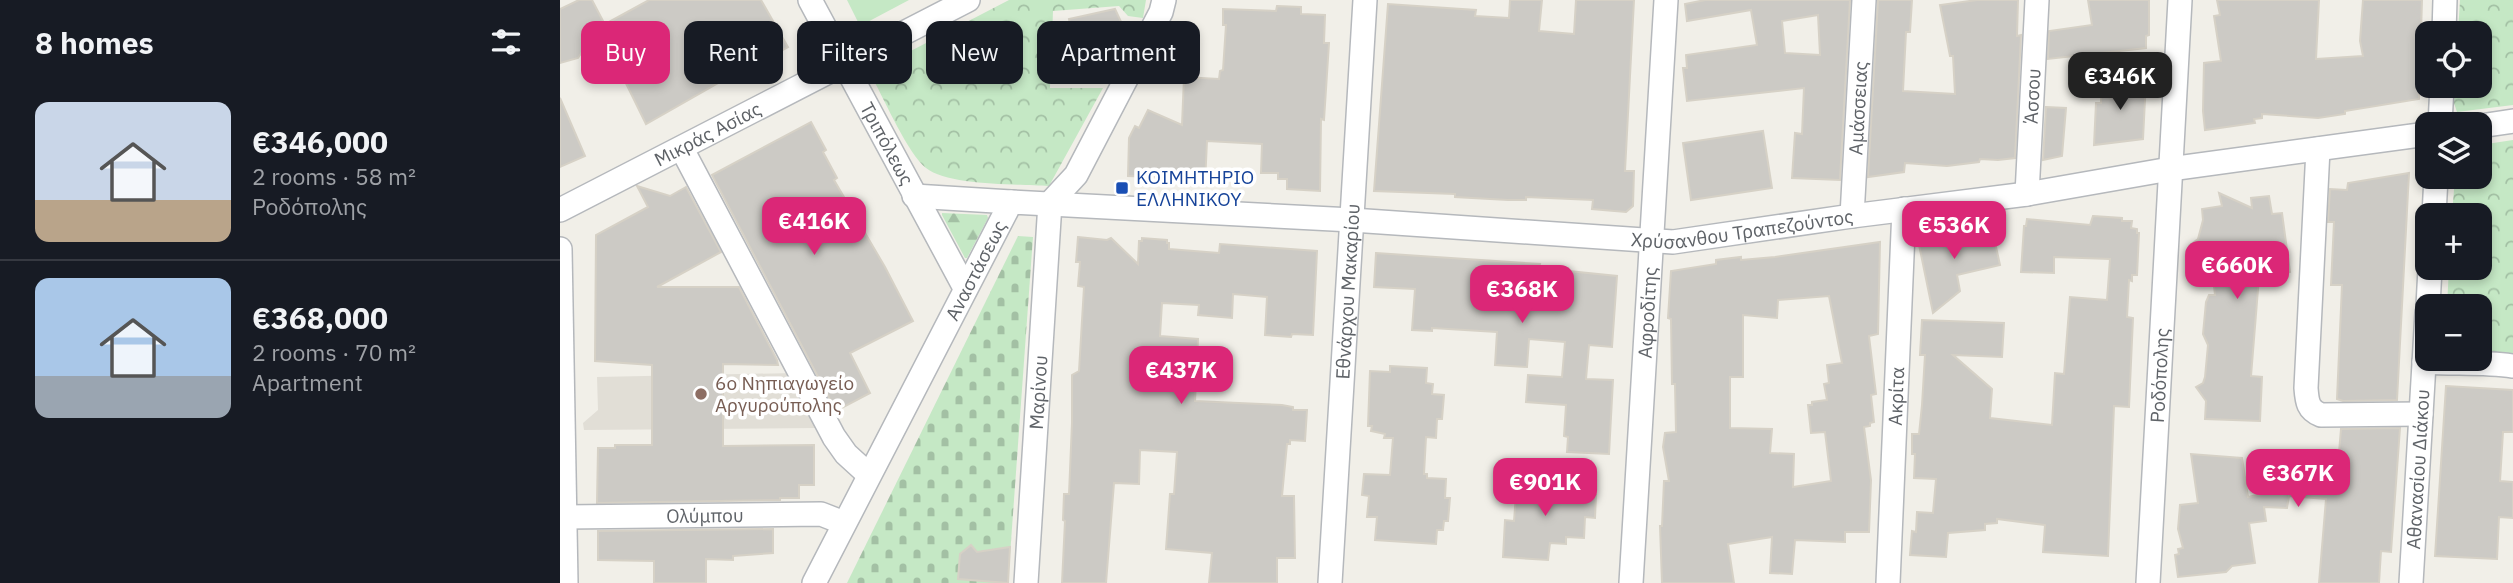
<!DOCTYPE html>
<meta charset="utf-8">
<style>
body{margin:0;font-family:"IBM Plex Sans",sans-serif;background:#242831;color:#f1f3f6;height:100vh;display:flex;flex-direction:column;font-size:26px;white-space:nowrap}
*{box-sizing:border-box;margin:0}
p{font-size:23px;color:#9ea1a6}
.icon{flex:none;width:38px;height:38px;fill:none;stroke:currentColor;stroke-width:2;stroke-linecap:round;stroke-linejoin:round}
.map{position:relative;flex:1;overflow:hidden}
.side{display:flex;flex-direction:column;background:#171b24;width:560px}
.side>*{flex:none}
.top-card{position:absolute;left:21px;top:21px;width:665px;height:63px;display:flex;gap:14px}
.buttons{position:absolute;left:1855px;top:21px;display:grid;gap:14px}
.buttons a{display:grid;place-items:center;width:77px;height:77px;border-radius:14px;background:#171b24;box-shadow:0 4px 10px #0003;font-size:35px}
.price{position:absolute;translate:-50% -60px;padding:0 16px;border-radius:14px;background:#db2777;color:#fff;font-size:23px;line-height:46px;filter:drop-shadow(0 2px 4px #0008)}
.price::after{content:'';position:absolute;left:50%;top:42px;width:21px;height:16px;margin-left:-10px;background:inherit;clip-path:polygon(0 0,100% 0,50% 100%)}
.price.selected{background:#222;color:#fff}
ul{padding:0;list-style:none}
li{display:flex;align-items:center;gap:21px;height:175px;padding:0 35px}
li+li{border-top:2px solid #363941}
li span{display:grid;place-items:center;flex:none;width:196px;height:140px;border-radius:14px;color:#555}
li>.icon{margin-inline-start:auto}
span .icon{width:84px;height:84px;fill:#fffc;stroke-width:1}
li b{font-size:30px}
h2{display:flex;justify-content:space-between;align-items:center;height:84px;padding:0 35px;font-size:30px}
.pill{padding:0 24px;border-radius:14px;background:#171b24;box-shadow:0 4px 10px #0003;font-size:24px;line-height:63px}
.pill.selected{background:#db2777;color:#fff}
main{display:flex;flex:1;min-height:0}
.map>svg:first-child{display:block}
</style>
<main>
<section class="side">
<h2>8 homes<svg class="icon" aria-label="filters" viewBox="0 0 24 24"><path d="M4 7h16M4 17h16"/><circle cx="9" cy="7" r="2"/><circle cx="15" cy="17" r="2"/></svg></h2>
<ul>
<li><span style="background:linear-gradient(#c9d6e8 70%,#b9a48a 0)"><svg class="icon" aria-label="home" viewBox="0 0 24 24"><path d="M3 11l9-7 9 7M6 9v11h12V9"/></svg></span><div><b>€346,000</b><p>2 rooms · 58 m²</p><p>Ροδόπολης</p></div></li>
<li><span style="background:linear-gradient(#a9c7e8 70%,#9aa5b1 0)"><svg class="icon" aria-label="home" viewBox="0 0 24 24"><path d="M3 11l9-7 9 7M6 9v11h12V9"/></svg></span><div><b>€368,000</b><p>2 rooms · 70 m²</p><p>Apartment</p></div></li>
</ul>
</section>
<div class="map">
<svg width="1953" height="583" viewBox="0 0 1953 583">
<defs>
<pattern id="forest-firs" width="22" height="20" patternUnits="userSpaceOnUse" patternTransform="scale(1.75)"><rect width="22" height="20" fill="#c5e8c5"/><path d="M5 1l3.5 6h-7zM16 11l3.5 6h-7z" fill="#a3c0a4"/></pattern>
<pattern id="cemetery-stones" width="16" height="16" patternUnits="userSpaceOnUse" patternTransform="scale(1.75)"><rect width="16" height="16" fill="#c5e8c5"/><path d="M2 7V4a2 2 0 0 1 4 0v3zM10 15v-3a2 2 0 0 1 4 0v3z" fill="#a3c0a4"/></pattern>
<pattern id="park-crowns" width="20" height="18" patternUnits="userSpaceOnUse" patternTransform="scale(1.75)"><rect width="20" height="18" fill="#c5e8c5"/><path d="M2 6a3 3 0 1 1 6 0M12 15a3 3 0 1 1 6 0" fill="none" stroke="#a3c0a4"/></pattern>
</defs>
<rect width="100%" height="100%" fill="#f1efe8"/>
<polygon fill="#e1ded6" points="234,373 256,419 256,428 24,430 23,423 38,410 37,377"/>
<polygon fill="#c5e8c5" points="287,0 349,0 300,26"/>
<polygon fill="url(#forest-firs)" points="382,213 427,215 428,218 407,258 405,258 382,215"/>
<polygon fill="url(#cemetery-stones)" points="458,236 473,237 448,583 287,583"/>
<g fill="url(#park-crowns)">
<path d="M449 0H586L583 18 568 16 559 6 493 11 490 88H543L489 186C459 184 388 186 366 168 348 154 325 101 313 79L316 69Z"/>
<polygon points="1900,0 1953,0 1953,105 1897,112 1894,103 1895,86 1920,86 1920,33 1898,33"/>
<polygon points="1953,140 1953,377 1882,374 1920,359 1920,306 1887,306 1889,268 1920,268 1920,215 1892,215 1895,177 1920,177 1920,145"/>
</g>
<g fill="#cccac5" stroke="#d6d1c6" stroke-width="2" fill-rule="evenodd">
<polygon points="19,0 32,0 43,21 38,28 89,0 201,0 228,47 192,67 190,65 86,124 54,59 46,63 33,35 18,58 0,63 0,9"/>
<polygon points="950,0 982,0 979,31 1014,34 1016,0 1074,0 1065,171 1074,171 1073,206 1066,212 1032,209 1033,200 966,197 966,200 948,200 895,197 895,194 814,191 828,4 916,10 915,16 949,18"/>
<path d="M1145 0H1290L1280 180 1232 178 1235 133 1242 134 1244 88 1127 101 1123 68H1127L1126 55 1197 45 1191 10 1127 21 1125 4ZM1258 15 1260 55 1225 53 1222 21Z"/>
<polygon points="1318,0 1352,0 1350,32 1346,32 1343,91 1395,94 1393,56 1390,56 1380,5 1417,0 1458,0 1457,36 1461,35 1455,158 1438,160 1420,159 1419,162 1387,166 1345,163 1344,172 1308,177"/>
<polygon points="1528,0 1589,0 1589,35 1586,36 1586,48 1488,59 1489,31 1532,25"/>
<polygon points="1657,0 1759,0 1756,59 1803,56 1800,41 1803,0 1862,0 1859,99 1785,111 1785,114 1758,118 1702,114 1702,118 1694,119 1695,123 1645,130 1643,111 1644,63 1661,61 1654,16 1660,15"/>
<polygon points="717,6 741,7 741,14 765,15 764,43 769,43 764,120 761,119 760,191 727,189 727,179 718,179 718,173 701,173 702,144 647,141 645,183 618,182 618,178 568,176 569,138 575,126 579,128 588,110 622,125 624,77 659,79 660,71 663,70 666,25 663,25 663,9 716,11"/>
<polygon points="555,9 570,41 549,81 520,82 509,19"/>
<polygon points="1542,79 1586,80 1583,139 1534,145 1536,103 1541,103"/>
<polygon points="0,98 25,156 0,167"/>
<polygon points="1486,107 1506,108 1502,156 1483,160"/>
<polygon points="251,122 266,150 263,152 277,178 274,180 325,267 353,321 290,353 310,393 276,411 152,175"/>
<polygon points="1203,131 1212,188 1131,200 1123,143"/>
<polygon points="1849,173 1837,400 1783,401 1777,399 1782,285 1771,285 1774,222 1768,222 1770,189 1787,190 1788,183"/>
<polygon points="77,186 110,196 126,187 161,252 97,287 179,287 217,360 218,365 163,364 163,446 254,445 254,485 239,485 239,498 220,498 220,500 37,503 38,448 55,448 55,445 92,445 92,365 35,361 36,235 88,207"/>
<polygon points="1659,193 1692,208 1691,198 1709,196 1712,214 1722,213 1730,272 1699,277 1691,376 1702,377 1700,421 1645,419 1646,401 1636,387 1643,383 1645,377 1648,345 1643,334 1646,302 1649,295 1655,295 1650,251 1645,252 1630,245 1638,239 1643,220 1642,209 1662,206"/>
<polygon points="1533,216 1562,218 1562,221 1572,221 1571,228 1577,229 1577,233 1579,233 1577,275 1572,275 1572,281 1569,280 1567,317 1573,318 1569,407 1554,406 1548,556 1483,552 1485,525 1437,519 1437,523 1425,524 1425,530 1388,533 1386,557 1350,555 1352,531 1356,532 1357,512 1373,513 1376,479 1354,478 1355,454 1352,454 1352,434 1359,434 1362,405 1365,355 1360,355 1362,320 1444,323 1442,357 1393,355 1432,389 1430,418 1492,425 1495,373 1504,374 1510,297 1547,300 1550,259 1494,257 1494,273 1461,272 1464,226 1466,226 1467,219 1530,225"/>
<polygon points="1416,228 1418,235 1433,233 1440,265 1397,275 1400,291 1373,313 1357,235 1379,231 1391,240 1399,230"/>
<polygon points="518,237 547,240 551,238 578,264 579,241 582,241 582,238 607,240 607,243 609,243 609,249 659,253 660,244 757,251 753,335 732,334 731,337 705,335 707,297 673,294 672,318 638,315 639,305 602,303 600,336 638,339 635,401 722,405 733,407 733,410 747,410 745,441 730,440 730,444 727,444 722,496 734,496 735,558 717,558 717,583 649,583 652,553 606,549 610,494 614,494 617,452 580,450 579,484 554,483 546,583 502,583 505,521 503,520 504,494 509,494 512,423 512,375 519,371 524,287 518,286 520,262 516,262"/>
<path d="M1320 242 1318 334 1309 336 1316 394 1311 395 1314 422 1310 423V426L1304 427 1311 480 1309 532H1285V542L1235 540 1232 574 1210 573 1212 537 1168 544 1174 583H1102L1100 526H1102L1104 481H1109L1103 447 1105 433 1116 432 1115 384H1112L1111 319 1108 318 1111 271 1156 264V260L1181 257V260L1215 257ZM1269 296 1282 363 1267 365 1269 383 1264 384 1267 400 1252 402V405H1248L1251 433 1265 432 1271 481 1233 487 1234 454 1210 453 1212 429 1170 428V377H1183V315L1217 318 1218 300Z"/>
<polygon points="816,253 980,264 979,268 1057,276 1052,347 1029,345 1026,379 1053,380 1049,454 1007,452 1008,437 1004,436 1006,405 966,402 968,375 1002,377 1005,342 969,339 967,367 935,365 937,332 872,328 872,331 852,330 855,289 814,287"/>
<polygon points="830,366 867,368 866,383 873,384 872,394 884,395 882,419 877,419 876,438 866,437 864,474 867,474 867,478 886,479 885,498 890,498 888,521 884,521 883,530 877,530 876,544 815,540 817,517 807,517 809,496 802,495 804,474 830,475 833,438 824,438 825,434 811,431 812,426 808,426 810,371 830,372"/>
<polygon points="1886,386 1953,390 1953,432 1943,432 1940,481 1953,482 1953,518 1939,517 1937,559 1875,556"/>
<polygon points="1840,428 1831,552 1821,551 1819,583 1759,583 1766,499 1729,496 1727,508 1704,507 1706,521 1689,523 1695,563 1672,566 1666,572 1618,577 1615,555 1619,554 1618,549 1623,548 1618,529 1620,505 1638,503 1631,454 1682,458 1688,497 1729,488 1730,461 1778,464 1781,429"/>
<polygon points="966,475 997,477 995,493 1036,495 1035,518 1025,517 1024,538 1006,537 1006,544 990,543 988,560 943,557 945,520 954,521 957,481 965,481"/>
<polygon points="213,529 213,553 173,556 173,560 146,559 146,583 94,583 94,561 38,560 38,531"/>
<polygon points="411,545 417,552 450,547 448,583 398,579 400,554"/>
</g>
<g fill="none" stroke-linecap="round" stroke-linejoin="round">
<g stroke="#b5b8bc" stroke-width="26">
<g id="street">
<path id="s1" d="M250 0 405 288"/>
<polyline points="1884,33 1885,0"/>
<polyline points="1880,124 1882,86"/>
<polyline points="1920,126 1953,121"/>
<polyline points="122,149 274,437 286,454 309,475"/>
<path d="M1758 149 1746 388C1747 402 1748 410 1761 415L1861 414"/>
<path id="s2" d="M1467 194 1477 0"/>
<polyline points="354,196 451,202"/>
<polyline points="490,203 516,175 601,12 604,0"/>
<path id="s3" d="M0 210 408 0"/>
<polyline points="1874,215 1876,177"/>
<path id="s4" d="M1292 216 1304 0"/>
<polyline points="0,249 6,583"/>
<polyline points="1868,306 1870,268"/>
<path d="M1864 362C1894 364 1923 362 1953 366"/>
<path id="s5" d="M5 517 261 514 284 523"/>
<path id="s6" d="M254 583 451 202 792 220 1113 242 1292 216 1467 194 1610 169 1867 134"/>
<path id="s7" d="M466 583 490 203"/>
<path id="s8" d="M770 583 805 0"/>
<path id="s9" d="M1071 583 1106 0"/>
<path id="s10" d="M1328 583 1344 209"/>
<path id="s11" d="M1588 583 1620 0"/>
<path id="s12" d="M1851 583 1867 313"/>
</g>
</g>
<use href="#street" stroke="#fff" stroke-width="23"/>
</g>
<rect fill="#1a4fb4" stroke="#fff" stroke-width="2.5" x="555" y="181" width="14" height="14" rx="3.5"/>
<circle fill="#8d6e63" stroke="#fff" stroke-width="2.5" cx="141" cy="394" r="7"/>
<g text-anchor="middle" stroke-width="7" stroke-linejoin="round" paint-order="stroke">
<g font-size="19" fill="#5f6368" stroke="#fff">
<text dy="7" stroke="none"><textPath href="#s2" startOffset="98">Άσσου</textPath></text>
<text dy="7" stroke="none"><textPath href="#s4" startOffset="108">Αμάσσειας</textPath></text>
<text dy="7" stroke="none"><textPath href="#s3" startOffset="166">Μικράς Ασίας</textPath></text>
<text dy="7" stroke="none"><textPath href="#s1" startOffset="163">Τριπόλεως</textPath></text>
<text dy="7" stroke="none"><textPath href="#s6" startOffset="1162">Χρύσανθου Τραπεζούντος</textPath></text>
<text dy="7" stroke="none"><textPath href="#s6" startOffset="352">Αναστάσεως</textPath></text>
<text dy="7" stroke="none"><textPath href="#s8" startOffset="292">Εθνάρχου Μακαρίου</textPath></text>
<text dy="7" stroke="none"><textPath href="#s9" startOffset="271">Αφροδίτης</textPath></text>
<text dy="7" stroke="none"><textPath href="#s11" startOffset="208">Ροδόπολης</textPath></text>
<text dy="7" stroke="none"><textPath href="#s7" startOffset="191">Μαρίνου</textPath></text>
<text dy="7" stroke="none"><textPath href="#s10" startOffset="187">Ακρίτα</textPath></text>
<text dy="7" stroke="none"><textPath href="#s12" startOffset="114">Αθανασίου Διάκου</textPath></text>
<text dy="7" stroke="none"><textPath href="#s5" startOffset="140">Ολύμπου</textPath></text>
</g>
<g font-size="19" fill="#164399" stroke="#fff" text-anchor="start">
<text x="576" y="184">ΚΟΙΜΗΤΗΡΙΟ<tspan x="576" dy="22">ΕΛΛΗΝΙΚΟΥ</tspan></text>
</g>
<g font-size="19" fill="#785e54" stroke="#fff" text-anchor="start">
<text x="155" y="390">6ο Νηπιαγωγείο<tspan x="155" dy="22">Αργυρούπολης</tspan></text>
</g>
</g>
</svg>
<div class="buttons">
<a><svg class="icon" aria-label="locate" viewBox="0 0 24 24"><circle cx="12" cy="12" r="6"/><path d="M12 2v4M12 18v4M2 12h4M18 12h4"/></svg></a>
<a><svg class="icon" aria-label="layers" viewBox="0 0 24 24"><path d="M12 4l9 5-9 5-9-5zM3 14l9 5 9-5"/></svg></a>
<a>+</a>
<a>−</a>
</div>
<b class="price selected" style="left:1560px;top:112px">€346K</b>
<b class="price" style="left:254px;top:257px">€416K</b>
<b class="price" style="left:1394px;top:261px">€536K</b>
<b class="price" style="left:1677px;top:301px">€660K</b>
<b class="price" style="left:962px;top:325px">€368K</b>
<b class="price" style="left:621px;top:406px">€437K</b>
<b class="price" style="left:1738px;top:509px">€367K</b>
<b class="price" style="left:985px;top:518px">€901K</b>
<div class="top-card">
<a class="pill selected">Buy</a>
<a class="pill">Rent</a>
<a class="pill">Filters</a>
<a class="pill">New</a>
<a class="pill">Apartment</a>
</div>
</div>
</main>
